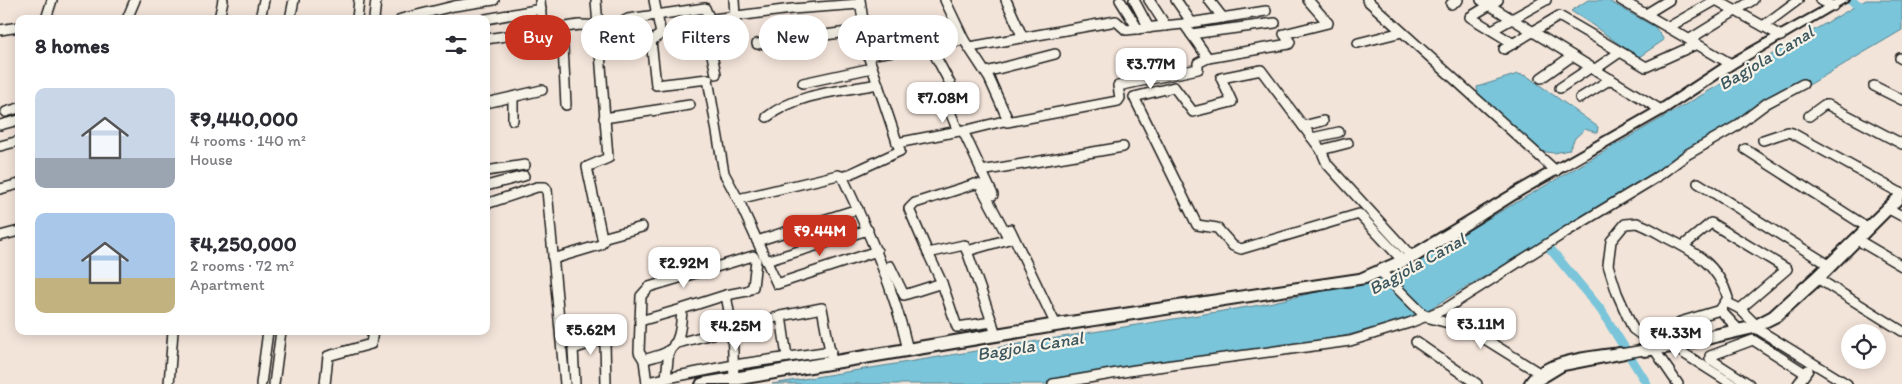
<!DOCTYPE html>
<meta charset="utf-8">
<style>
body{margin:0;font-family:Itim,sans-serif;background:#f2f2f3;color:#2b2b33;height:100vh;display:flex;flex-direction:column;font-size:19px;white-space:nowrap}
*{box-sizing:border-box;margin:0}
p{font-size:16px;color:#7c7c81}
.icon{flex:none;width:28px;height:28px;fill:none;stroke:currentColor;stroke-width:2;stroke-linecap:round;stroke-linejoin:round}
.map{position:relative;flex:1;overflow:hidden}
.sheet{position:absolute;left:15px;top:15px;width:475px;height:320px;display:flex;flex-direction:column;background:#fff;border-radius:10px;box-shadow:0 2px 12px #0003}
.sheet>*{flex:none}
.banner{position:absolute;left:505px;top:15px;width:475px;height:45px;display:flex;gap:10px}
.tools{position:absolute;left:1841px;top:324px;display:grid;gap:10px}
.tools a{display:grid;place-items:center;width:45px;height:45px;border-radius:50%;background:#fff;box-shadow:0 2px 12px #0003;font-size:25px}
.price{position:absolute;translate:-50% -42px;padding:0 11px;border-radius:10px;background:#fff;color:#222;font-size:16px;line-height:32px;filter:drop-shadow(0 1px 2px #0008)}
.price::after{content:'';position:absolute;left:50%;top:30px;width:15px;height:11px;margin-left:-8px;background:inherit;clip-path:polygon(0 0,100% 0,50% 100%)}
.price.selected{background:#c8321e;color:#fff}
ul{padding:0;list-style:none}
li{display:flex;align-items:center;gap:15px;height:125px;padding:0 20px}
li span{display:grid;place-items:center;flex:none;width:140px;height:100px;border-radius:10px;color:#555}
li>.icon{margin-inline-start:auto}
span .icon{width:60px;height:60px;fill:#fffc;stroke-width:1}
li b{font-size:21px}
h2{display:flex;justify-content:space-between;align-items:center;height:60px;padding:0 20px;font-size:21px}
.pill{padding:0 18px;border-radius:22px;background:#fff;box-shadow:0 2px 12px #0003;font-size:18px;line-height:45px}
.pill.selected{background:#c8321e;color:#fff}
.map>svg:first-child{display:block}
</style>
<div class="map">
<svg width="1902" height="384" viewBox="0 0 1902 384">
<rect width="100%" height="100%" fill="#f3e4d9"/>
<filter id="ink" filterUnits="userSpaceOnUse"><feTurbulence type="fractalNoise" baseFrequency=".02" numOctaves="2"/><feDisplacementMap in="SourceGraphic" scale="10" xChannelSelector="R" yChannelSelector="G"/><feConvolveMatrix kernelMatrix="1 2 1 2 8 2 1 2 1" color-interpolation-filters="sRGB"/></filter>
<g filter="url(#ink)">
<g fill="#7ac5da" stroke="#54818e">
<path d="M1588 0H1607L1655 27 1664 40 1639 57C1615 43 1595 25 1571 11Z"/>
<polygon points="1866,0 1902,0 1902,30 1414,318 1344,336 1049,384 772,384 1260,305 1391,275"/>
<polygon points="1518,74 1527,76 1598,127 1597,133 1585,129 1575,138 1569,150 1554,153 1538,151 1478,95 1477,87"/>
</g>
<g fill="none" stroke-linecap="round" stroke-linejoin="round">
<g stroke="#7ac5da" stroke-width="9">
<polyline points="1849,0 1867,9"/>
<polyline points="1542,239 1601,310 1647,384"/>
</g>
<g stroke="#1c1c1c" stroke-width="12">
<g id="street">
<polyline points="540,0 542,30"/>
<polyline points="654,0 661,34 651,41 656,85 708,79 724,173 738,199"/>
<polyline points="734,0 735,16"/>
<polyline points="945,0 964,40 989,78 1008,120 963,131 993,195"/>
<polyline points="1006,0 1023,38"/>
<polyline points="1120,0 1138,29"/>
<polyline points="1134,0 1149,28"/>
<polyline points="1149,0 1166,26"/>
<polyline points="1176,0 1192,23"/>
<polyline points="1209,0 1223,18"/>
<polyline points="1367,0 1556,171"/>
<polyline points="1481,0 1661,110"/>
<polyline points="1498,0 1470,17 1514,44"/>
<polyline points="1621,0 1731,64"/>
<polyline points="1716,0 1781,36"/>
<polyline points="1820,0 1833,6"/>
<polyline points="1451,4 1458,0"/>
<polyline points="1646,14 1669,0"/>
<polyline points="708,15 705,22 716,74"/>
<polyline points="46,19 52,0"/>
<polyline points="127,19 135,0"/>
<polyline points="219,19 223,0"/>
<polyline points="260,19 264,0"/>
<polyline points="290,19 294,0"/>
<polyline points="357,19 359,0"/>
<polyline points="374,19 376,0"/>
<polyline points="401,19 454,6 494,0"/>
<polyline points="486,19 541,9"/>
<polyline points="1184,24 1208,58 1289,44 1290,42 1284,34 1328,23 1308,0"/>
<polyline points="1763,26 1798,0"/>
<polyline points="562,27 566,105"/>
<polyline points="1669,27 1716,0"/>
<polyline points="0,30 19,27"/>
<polyline points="1492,30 1546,0"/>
<polyline points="1191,34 1275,23"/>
<polyline points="486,39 579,25 614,26 628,19 705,8 709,18 713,19 792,9 860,4"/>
<polyline points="1690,39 1753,0"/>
<polyline points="1358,43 1402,32"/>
<polyline points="757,44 863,30"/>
<polyline points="930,46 953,89"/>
<polyline points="970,47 1116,21 1126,30 1183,24 1266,11"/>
<polyline points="1504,49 1559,16 1646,67 1697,44"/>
<polyline points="868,55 964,40"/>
<polyline points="1900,58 1902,59"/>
<polyline points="1594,70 1620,52"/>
<polyline points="986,72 1055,54"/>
<polyline points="1541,78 1572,56"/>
<polyline points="803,83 872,68"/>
<polyline points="1874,86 1902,100"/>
<polyline points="1560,88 1590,68"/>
<polyline points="513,97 513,120"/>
<polyline points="1580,98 1611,79"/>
<polyline points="486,103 542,90"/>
<polyline points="948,107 958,131"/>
<polyline points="6,112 19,108"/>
<polyline points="1809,116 1824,105 1828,105 1902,144"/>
<path d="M767 117C797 93 842 91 878 84"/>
<polyline points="604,118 690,105"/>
<polyline points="1007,122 1118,101 1120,98 1118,86 1198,69 1198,63 1208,58"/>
<polyline points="0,125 19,120"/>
<polyline points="1303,126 1323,121"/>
<polyline points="1312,138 1339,132"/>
<polyline points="1763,140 1787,132 1792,133 1902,194"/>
<polyline points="897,143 964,130"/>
<polyline points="0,146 19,141"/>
<polyline points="1745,149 1867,227"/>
<polyline points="1321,150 1348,143"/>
<polyline points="486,171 525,165"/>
<polyline points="981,171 1123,147"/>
<polyline points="843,177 900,151 868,55 860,0"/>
<polyline points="1698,183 1829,265"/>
<polygon points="975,184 980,185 1009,239 967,251 964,245 928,253 909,209 915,203"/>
<polyline points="486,186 524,176"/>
<polyline points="0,189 19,184"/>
<polyline points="486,204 537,187 545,187 547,190 565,384"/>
<polyline points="1887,208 1902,216"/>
<path d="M1637 223C1647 226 1656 232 1665 237 1695 252 1718 264 1728 298L1720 310 1680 322 1673 331 1657 340 1644 337 1633 329 1617 293 1608 265 1611 241 1625 224Z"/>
<polyline points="1010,229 1056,325"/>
<polyline points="0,236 19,231"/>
<polyline points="602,238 642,227"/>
<polyline points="1856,239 1902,266"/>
<polyline points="757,241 858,209"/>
<polyline points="1683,246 1711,223 1787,269 1740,309 1726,302"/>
<path d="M877 251 777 284 738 199 838 175 842 176C869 233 894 288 908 350"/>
<polyline points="967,251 992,322"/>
<polyline points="928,253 942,283 957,327 992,322 996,335"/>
<polyline points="553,259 600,245 603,242 587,167 608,158 596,0"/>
<polyline points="766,261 868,230"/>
<polyline points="1403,261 1359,214 1241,249 1233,246 1217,228 1197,225 1134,97 1174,87 1193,112 1232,102 1221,78 1261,70 1321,150 1327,164 1412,257"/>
<polyline points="890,266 904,295 942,283"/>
<polyline points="1381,272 1426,317 1467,328 1541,374"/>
<polyline points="1817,278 1902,331"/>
<polyline points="1740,309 1757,326"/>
<polyline points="1720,310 1739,330"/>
<polyline points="781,316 787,357"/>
<polyline points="640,321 682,309"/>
<polyline points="1754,327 1847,384"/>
<polyline points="1416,342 1477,384"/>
<polyline points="674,344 781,316 822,308 832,362"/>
<polyline points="1672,346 1732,384"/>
<polyline points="1654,349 1678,384"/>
<polyline points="1620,354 1644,350"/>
<polyline points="644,360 639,352 641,296 649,287 753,256 756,260 753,287 747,291 726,295"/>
<polyline points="666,378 669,350"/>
<polyline points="647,382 734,365 831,351"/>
<polyline points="169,384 173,331"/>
<polyline points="261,384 268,331"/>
<polyline points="274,384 281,331"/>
<polyline points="325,384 328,356 371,344 373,331"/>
<polyline points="575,384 573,349 600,340 605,342 606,384"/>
<path d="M647 384 644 360C651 357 660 356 667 352 681 344 681 323 682 309L726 295 732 328 734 379"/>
<polyline points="1053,384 1135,370 1350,341 1409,323 1445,309 1569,230 1657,177 1688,154 1735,127 1767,103 1803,84"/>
<polyline points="1749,384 1710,359 1710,356 1753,340 1805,373"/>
<polyline points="1798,384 1808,370"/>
</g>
</g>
<g stroke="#1c1c1c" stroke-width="4">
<g id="secondary">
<polygon points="1836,0 1849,0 1735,67 1665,113 1523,194 1417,261 1366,283 1056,331 740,384 696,384 698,380 703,378 1056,319 1359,274 1407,253 1515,188 1657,107 1727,61"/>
<polygon points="1902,189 1902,202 1822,282 1780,320 1754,333 1672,352 1644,356 1639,354 1637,350 1639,346 1751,322 1770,312 1812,274 1898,191"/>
<path d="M1620 348 1625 350 1627 354 1625 358 1564 370 1541 384H1524C1537 355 1593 352 1620 348Z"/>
</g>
</g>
<use href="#street" stroke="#f7f3e8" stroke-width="9"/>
<use href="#secondary" fill="#f7f3e8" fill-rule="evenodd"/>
</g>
</g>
<g text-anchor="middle" stroke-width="4.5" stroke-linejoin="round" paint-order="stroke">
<g font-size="18" font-style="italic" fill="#3d575e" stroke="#f7f3e8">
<text transform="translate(1766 58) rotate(-31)" y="6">Bagjola Canal</text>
<text transform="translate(1417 264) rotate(-29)" y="6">Bagjola Canal</text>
<text transform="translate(1030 346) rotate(-9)" y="6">Bagjola Canal</text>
</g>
</g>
</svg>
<div class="tools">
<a><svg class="icon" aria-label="locate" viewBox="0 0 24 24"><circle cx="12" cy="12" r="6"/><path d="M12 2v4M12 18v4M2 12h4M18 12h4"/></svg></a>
</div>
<b class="price" style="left:1151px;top:90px">₹3.77M</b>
<b class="price" style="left:943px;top:124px">₹7.08M</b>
<b class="price selected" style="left:820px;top:257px">₹9.44M</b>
<b class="price" style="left:684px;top:289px">₹2.92M</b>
<b class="price" style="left:1481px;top:350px">₹3.11M</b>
<b class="price" style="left:736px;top:352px">₹4.25M</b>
<b class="price" style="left:591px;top:356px">₹5.62M</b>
<b class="price" style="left:1676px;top:359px">₹4.33M</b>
<div class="banner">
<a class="pill selected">Buy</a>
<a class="pill">Rent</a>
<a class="pill">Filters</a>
<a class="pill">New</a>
<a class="pill">Apartment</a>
</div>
<section class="sheet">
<h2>8 homes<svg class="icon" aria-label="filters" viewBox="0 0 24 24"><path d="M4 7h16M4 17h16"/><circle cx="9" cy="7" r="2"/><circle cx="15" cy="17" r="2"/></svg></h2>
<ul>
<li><span style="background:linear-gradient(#c9d6e8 70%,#9aa5b1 0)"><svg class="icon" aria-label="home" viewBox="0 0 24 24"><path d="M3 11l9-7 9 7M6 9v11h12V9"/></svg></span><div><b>₹9,440,000</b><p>4 rooms · 140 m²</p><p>House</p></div></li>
<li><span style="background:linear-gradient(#a9c7e8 65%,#c2b280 0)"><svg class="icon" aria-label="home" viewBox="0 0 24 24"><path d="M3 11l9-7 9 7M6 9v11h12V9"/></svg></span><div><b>₹4,250,000</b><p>2 rooms · 72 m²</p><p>Apartment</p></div></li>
</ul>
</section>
</div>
